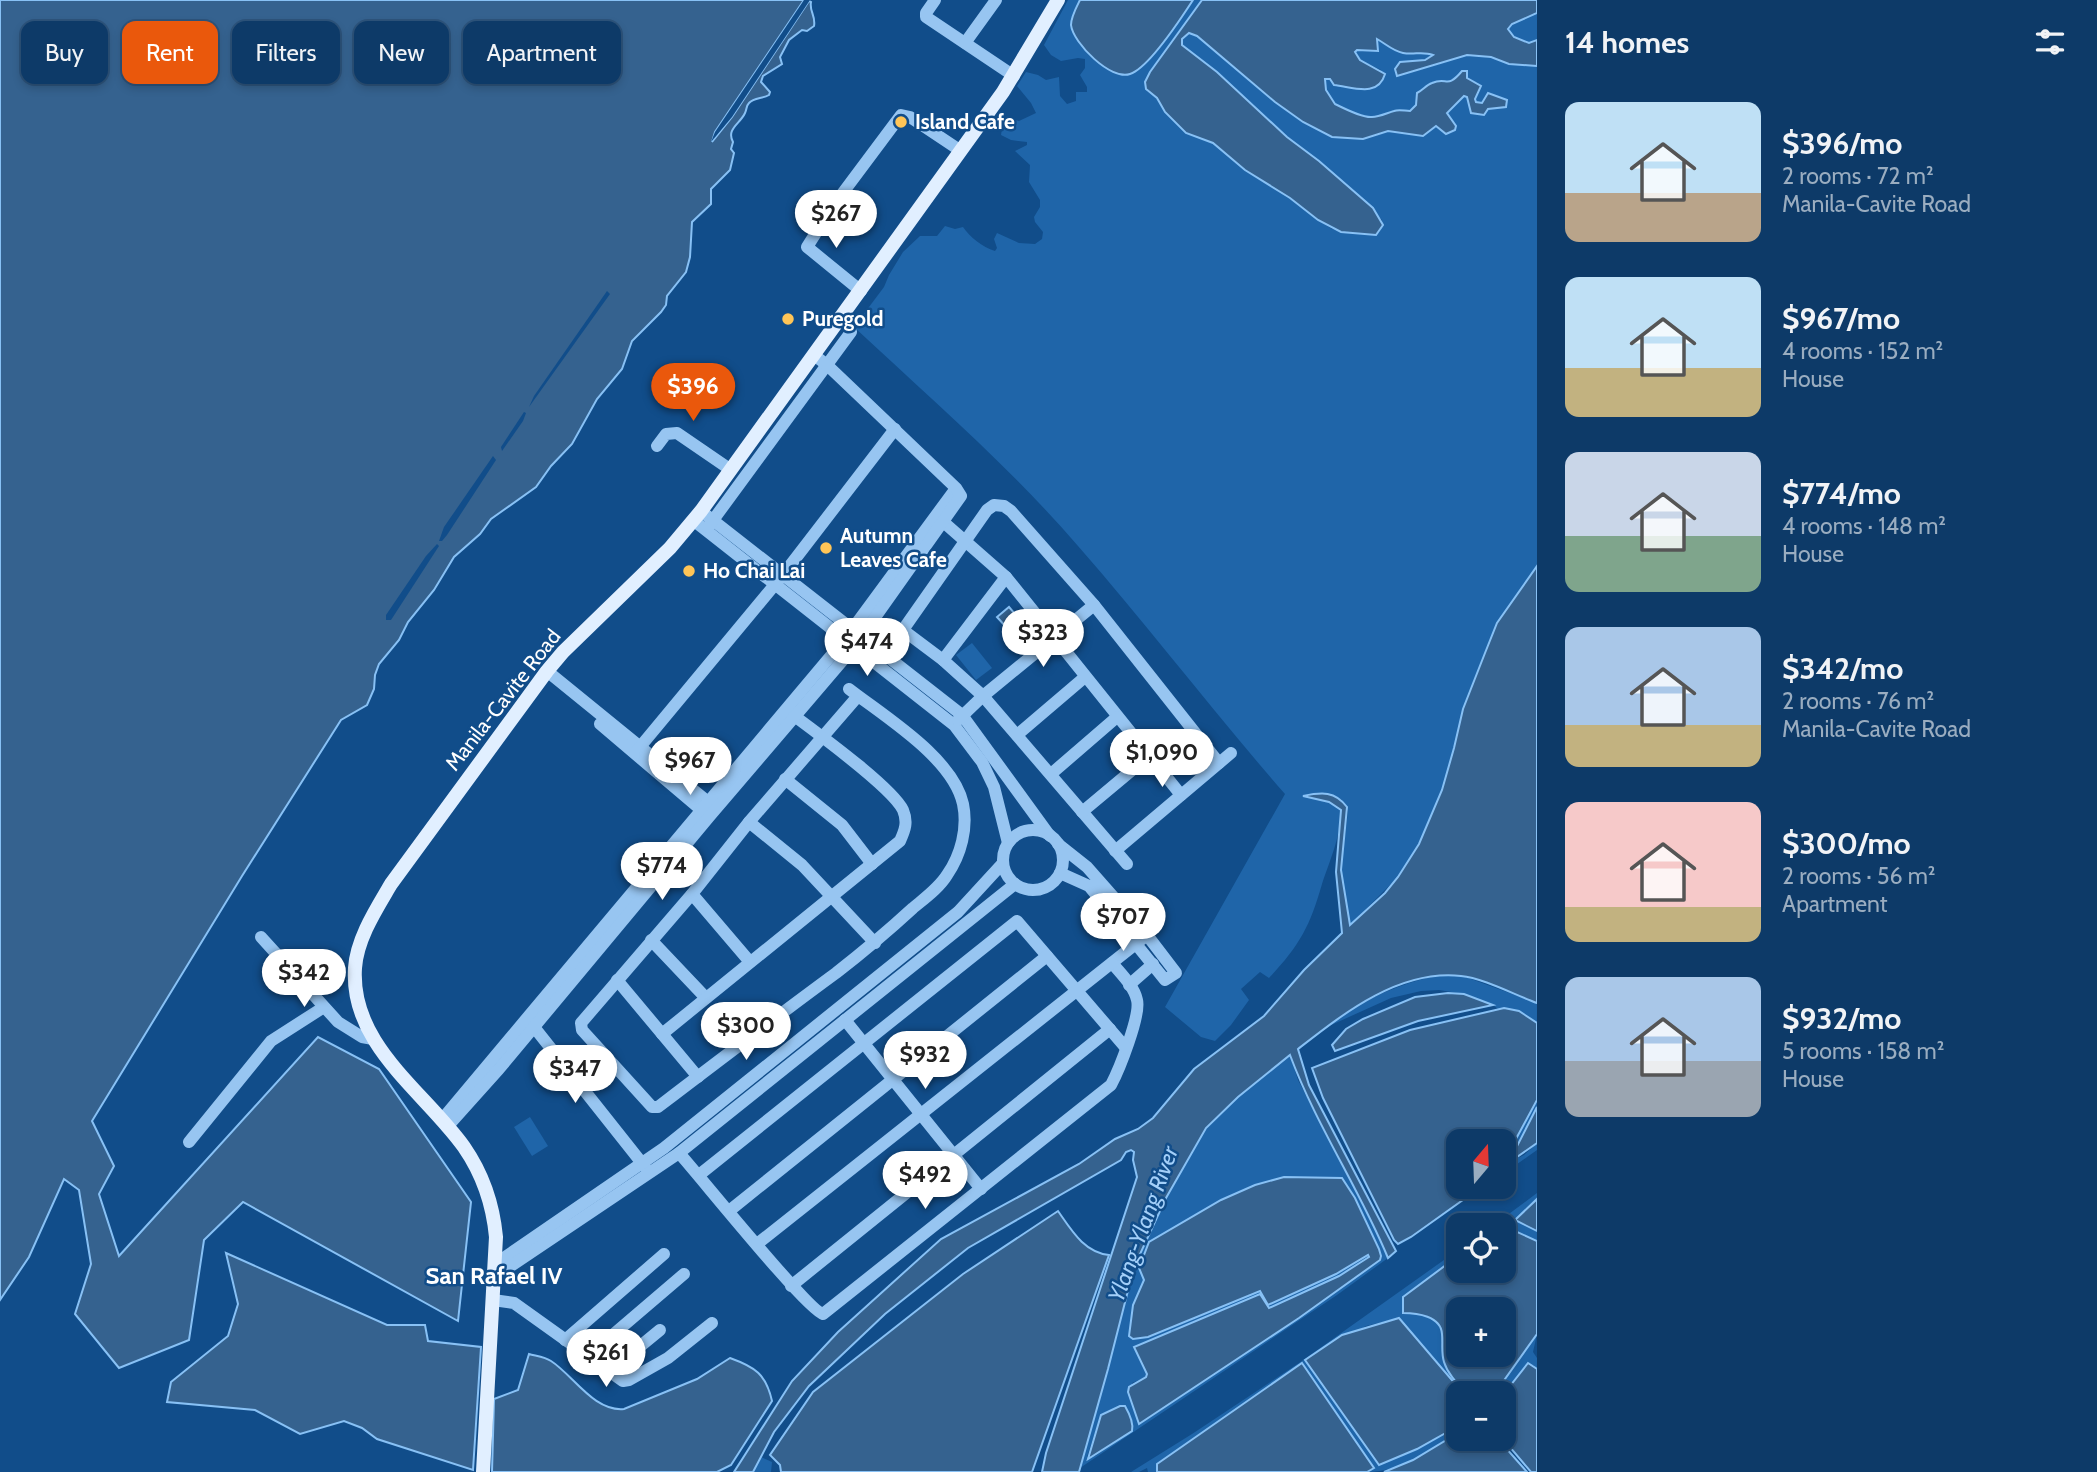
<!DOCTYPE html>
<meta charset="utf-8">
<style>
body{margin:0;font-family:Cabin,sans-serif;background:#16416e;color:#f1f3f6;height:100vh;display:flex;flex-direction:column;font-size:26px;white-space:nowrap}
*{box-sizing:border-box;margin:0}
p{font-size:23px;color:#9aadc0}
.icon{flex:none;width:38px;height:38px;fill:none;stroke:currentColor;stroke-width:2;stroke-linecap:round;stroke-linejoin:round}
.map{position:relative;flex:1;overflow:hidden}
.drawer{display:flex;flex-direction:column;background:#0d3a68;width:560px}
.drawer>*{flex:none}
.banner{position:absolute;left:21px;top:21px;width:665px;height:63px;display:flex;gap:14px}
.needle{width:46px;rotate:19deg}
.tools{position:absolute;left:1446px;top:1129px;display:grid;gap:14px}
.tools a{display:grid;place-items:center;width:70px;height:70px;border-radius:14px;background:#0d3a68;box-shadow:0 4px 10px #0003,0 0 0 2px #2d547c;font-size:35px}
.price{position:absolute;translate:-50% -60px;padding:0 16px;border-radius:24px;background:#fff;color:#222;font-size:23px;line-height:46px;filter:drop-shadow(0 2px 4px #0008)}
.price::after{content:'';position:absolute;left:50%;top:42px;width:21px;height:16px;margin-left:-10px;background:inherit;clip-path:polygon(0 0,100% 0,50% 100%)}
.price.active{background:#ea580c;color:#fff}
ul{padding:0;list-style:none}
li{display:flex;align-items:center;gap:21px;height:175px;padding:0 28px}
li span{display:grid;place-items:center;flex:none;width:196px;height:140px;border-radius:14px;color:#555}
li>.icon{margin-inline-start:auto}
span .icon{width:84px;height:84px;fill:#fffc;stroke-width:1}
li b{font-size:30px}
h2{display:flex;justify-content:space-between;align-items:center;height:84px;padding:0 28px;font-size:30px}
.chip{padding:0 24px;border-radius:14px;background:#0d3a68;box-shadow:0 4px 10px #0003,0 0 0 2px #2d547c;font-size:24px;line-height:63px}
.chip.active{background:#ea580c;color:#fff}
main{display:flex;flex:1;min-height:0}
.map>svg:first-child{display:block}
</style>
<main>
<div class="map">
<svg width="1537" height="1472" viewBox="0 0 1537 1472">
<rect width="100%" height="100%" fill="#114d8a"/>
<g fill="#1f65a9" fill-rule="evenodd">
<path d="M1068 0H1080C1074 13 1076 18 1079 32 1086 56 1096 63 1119 74L1143 66 1180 20 1193 0H1202L1167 47 1147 91 1157 98 1165 112 1186 133 1213 143 1245 170 1290 198 1318 220 1332 229 1379 233 1382 220 1319 161 1286 137 1217 72 1182 45V39L1189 33 1197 36 1275 102 1303 122 1332 137 1363 139 1388 131 1423 136 1436 125 1443 131 1450 121 1447 111 1464 96 1467 97 1472 113 1484 115 1488 109 1506 106 1507 100 1485 96 1482 103 1476 102 1475 99 1479 92 1478 83 1466 78V71H1462C1449 86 1449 80 1432 84 1427 85 1422 90 1417 93L1416 105 1411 111C1405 111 1399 109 1394 111 1387 113 1379 117 1372 117 1364 118 1342 108 1335 104L1326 90 1325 79H1330L1335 85 1355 89 1381 70 1360 60 1355 51 1378 49 1377 39 1416 53 1424 52 1433 55 1419 62 1405 74 1412 70C1428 67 1452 56 1466 55 1491 55 1511 66 1537 66V566L1497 623 1485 653 1463 709 1454 748 1442 790 1419 844 1398 877 1350 925 1341 870 1348 811 1341 799 1317 800 1329 802 1341 810C1340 839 1331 857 1322 884 1310 926 1300 945 1269 978L1260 972 1241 989 1249 1000 1231 1025 1215 1041 1201 1037 1165 1007 1285 794C1214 713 1149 627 1078 546 1010 467 930 398 854 327L884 287 889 275 903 252 920 236H937L945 226 955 229 963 227C970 237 982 247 995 251L997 248 994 239 997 233 1019 243 1035 244 1042 239 1043 232 1035 222 1034 217 1040 207V200L1029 182 1030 165 1015 151 1027 145V142L1011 140 1001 135 1004 117 1019 121 1036 113 1031 103 1017 86 1026 72 1038 75 1046 80 1059 77 1060 96 1067 104 1076 101V92H1087V87L1080 75 1085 68V59L1078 58 1061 61 1051 55 1044 45Z"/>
<polygon points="1537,13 1537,40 1529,43 1510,35 1508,29 1512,24"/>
<polygon points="972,643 992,668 976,680 956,655"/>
<path d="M1435 976H1463L1537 1003V1023L1519 1011 1498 1009 1493 1005 1464 994 1439 990 1421 991 1391 998 1329 1026C1360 1001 1395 985 1435 976Z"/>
<path d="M1290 1055 1298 1080 1370 1217 1388 1258 1337 1295 1080 1468 1108 1369 1134 1267 1166 1198 1206 1128 1238 1097ZM1355 1198 1381 1256 1356 1278 1299 1318 1140 1424 1132 1383 1146 1377 1147 1374 1134 1347 1259 1294 1269 1308 1339 1276 1369 1256 1368 1255 1336 1274 1268 1305 1261 1291 1148 1337 1134 1339 1129 1336 1133 1305 1144 1280 1178 1225 1221 1200ZM1101 1414 1132 1431 1095 1456 1087 1457Z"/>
<polygon points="1537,1100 1537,1107 1508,1163 1524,1155 1537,1143 1537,1150 1503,1174 1503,1163"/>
<polygon points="530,1117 548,1146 532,1156 514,1127"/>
<polygon points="1537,1193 1537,1199 1515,1220 1537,1231 1537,1241 1503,1225 1494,1225"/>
<path d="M1458 1250V1256L1403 1297V1313C1416 1314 1441 1315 1442 1334 1443 1342 1441 1349 1443 1356 1447 1372 1457 1382 1467 1393H1463L1399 1318 1366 1326 1305 1360 1379 1465 1417 1449 1458 1426V1433C1430 1450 1401 1472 1367 1472L1374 1468 1302 1363 1158 1464 1157 1472H1148L1147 1468 1139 1472H1131L1192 1434 1299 1363Z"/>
<polygon points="1537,1334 1533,1352 1537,1358 1537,1369 1533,1365 1503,1395 1495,1393"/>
<polygon points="761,1457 772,1462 771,1472 753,1472"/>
</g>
<g fill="#35628f" stroke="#88c1f5" stroke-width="2" fill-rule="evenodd">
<path d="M0 0H804L715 132 712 142 732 117 809 1 811 2C809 11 816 16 814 26L807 31 802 30 789 40 780 57 782 64 763 76 761 82 770 92 769 95C762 99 754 97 749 103 746 106 747 109 745 113 740 124 726 129 733 142L731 149 734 153 730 170 711 189V204L692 222 690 257 686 272 667 296 666 305 661 312 632 341 622 369 597 399 572 444 551 466 536 487 491 519 480 534 454 557 434 590 408 622 399 640 379 664 375 675 374 689 367 705 341 720 242 876 92 1121 114 1166 99 1194 119 1256 318 1037 379 1069 471 1202 458 1321 243 1202 204 1240 189 1340 119 1368 75 1314 91 1264 79 1190 64 1179 29 1257 0 1300Z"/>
<path d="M1080 0H1193C1182 17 1149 68 1130 74 1111 81 1073 43 1071 25 1071 17 1076 8 1080 0Z"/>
<path d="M1202 0H1537V13L1512 24 1508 29 1514 37 1529 43 1537 40V66L1509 64 1491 57 1467 55 1397 76 1395 69 1400 62 1425 60 1433 55C1423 51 1414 55 1403 53 1393 51 1386 44 1377 39L1378 51 1357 50 1355 52 1360 60 1385 74C1378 98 1353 87 1334 85L1330 79H1325L1326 90 1335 104C1343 108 1364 118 1372 117 1379 117 1387 113 1394 111 1399 109 1405 111 1410 111L1416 105 1417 93C1423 90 1426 85 1432 83 1448 76 1446 90 1462 71H1467V78L1481 86 1475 99 1476 102 1482 103 1488 93 1507 100 1506 107 1488 109 1484 115 1471 113 1467 97 1464 96 1447 113 1456 126 1455 130 1446 134 1436 126 1423 136 1388 131 1363 139 1332 137 1303 122 1275 102 1197 36 1189 33 1182 39V45L1217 72 1287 137 1319 161 1373 208 1383 225 1376 235 1341 232 1318 220 1290 198 1245 170 1213 143 1186 133 1165 112 1157 98 1146 89 1145 82 1150 72Z"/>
<path d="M1537 566V1003C1515 995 1483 978 1461 976 1399 969 1343 1014 1298 1049L1309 1085 1396 1251 1388 1258C1359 1188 1316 1125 1290 1055L1238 1097 1206 1128 1166 1198 1134 1267 1108 1369 1079 1472H1042L1046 1453 1137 1177 1133 1160 1134 1152 1131 1150 1126 1152 1121 1160 968 1248 885 1314 809 1386 774 1432 753 1472H734L792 1381 838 1332 941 1239 1079 1164 1115 1139 1138 1129 1153 1118 1194 1069 1264 1016 1304 970 1342 933 1336 872 1341 810 1329 802 1303 796C1322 792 1335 791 1347 807L1341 870 1350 925 1385 893 1398 877 1419 844 1442 790 1454 748 1463 709 1485 653 1497 623Z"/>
<polygon points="1009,607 1028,629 1017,639 997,617"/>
<polygon points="1448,993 1464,994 1493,1005 1418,1021 1335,1051 1332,1045 1346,1029 1363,1019 1415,997"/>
<polygon points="1504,1008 1519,1011 1537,1023 1537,1100 1503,1163 1503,1141 1458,1141 1458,1186 1481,1187 1411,1237 1398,1244 1394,1240 1323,1098 1312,1068 1410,1030"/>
<polygon points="1537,1107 1537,1143 1507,1164 1511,1158"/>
<polygon points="1284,1177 1342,1178 1355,1198 1379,1249 1381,1256 1380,1260 1299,1318 1139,1424 1128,1392 1129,1387 1146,1377 1147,1374 1134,1347 1260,1294 1269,1308 1339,1276 1369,1257 1368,1255 1336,1274 1268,1305 1260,1291 1148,1337 1133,1339 1129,1336 1133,1305 1144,1280 1139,1268 1149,1242 1221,1200 1255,1185"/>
<polygon points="1537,1199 1537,1231 1515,1220"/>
<path d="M1058 1211C1072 1231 1084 1252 1109 1255L1032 1472H781L780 1465 770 1455 813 1392 963 1274Z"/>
<path d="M1504 1226 1537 1241V1334L1495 1393H1467C1458 1384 1448 1375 1444 1362 1441 1353 1443 1344 1442 1334 1441 1316 1417 1313 1403 1313V1297L1458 1256V1270H1503ZM1458 1309H1503V1354H1458Z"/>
<polygon points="226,1253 387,1325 425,1325 428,1341 481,1347 473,1470 377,1439 362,1428 344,1421 300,1434 255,1410 167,1402 171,1382 228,1336 238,1304"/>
<polygon points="1399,1318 1463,1393 1458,1393 1458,1426 1417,1449 1379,1465 1305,1360 1342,1335"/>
<path d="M529 1354C536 1356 545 1357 551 1361 573 1375 594 1412 624 1409L697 1379 730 1358C755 1367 766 1374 772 1401L731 1465 717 1472H492L494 1399 518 1390Z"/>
<polygon points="1302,1363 1374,1468 1367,1472 1157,1472 1157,1464"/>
<polygon points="1528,1363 1537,1369 1537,1472 1531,1472 1503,1439 1503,1395"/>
<path d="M1120 1406H1125C1129 1413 1134 1423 1132 1431L1088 1459 1101 1415Z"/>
<polygon points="1458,1433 1458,1438 1482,1439 1487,1443 1493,1439 1498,1439 1527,1472 1384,1472 1413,1460"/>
</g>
<g fill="#114d8a">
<polygon points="804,0 810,0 732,117 711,142 715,132"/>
<polygon points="607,291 610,294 529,407 534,396"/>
<polygon points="524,412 526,413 523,421 502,451 501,447"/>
<polygon points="493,456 496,460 447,535 442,541 439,541 444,527"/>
<polygon points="437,544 439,546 391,620 386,620 386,615 426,556"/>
</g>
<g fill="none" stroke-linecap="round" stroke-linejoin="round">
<g stroke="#97c5f1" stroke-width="12">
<polyline points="935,0 926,13 926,17 1014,76"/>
<polyline points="965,43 996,0"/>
<polyline points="861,291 807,247 833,206 901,115 910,117 961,151"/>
<polyline points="657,446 666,434 677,433 731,470"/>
<polyline points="701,511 962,715 1050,836"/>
<polyline points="940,519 1006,577 1181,795"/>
<polyline points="693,520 954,725 982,762 994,787 1008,843"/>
<polyline points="708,527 851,332"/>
<polyline points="903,630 943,660 983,696 1127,864"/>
<polyline points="893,644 987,510 994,505 1004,506 1011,511 1094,605 1219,763"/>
<polyline points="943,660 1006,577"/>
<polyline points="547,671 713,806"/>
<path d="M849 689C885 717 953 758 963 804 968 828 961 855 947 875 939 888 925 898 913 908 888 931 863 952 836 973 776 1017 717 1062 658 1107H652L582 1030 581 1023 692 894 749 822 858 696"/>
<polyline points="958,720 983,696 1094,605"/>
<polyline points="600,724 706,814"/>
<polyline points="1017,735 1085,677"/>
<polyline points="635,753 782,576 895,429"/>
<polyline points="1051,774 1117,717"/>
<polyline points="785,779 842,825 872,864"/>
<polyline points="1082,812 1149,756"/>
<polyline points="749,822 802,865 875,943"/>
<circle cx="1033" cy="860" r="30"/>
<polyline points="1058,844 1087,867 1147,935 1176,973 1165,980 1089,886 1060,873"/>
<polyline points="1115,851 1231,753"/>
<polyline points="692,894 750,962"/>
<polyline points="261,937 338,1022 362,1037 373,1039"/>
<polyline points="651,940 706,998"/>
<polyline points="617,980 698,1077"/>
<polyline points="1129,985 1153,964"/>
<polyline points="845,1020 981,1189"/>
<polyline points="530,1022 645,1167"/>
<path d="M662 1034 900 841C905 830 908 822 903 810 892 787 813 730 789 712"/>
<polyline points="444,1117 845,639 954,491"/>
<polyline points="447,1127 499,1069 709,817 854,647 961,496 956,488 827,365 814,355"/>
<polyline points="189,1142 271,1041 324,1007"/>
<path d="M679 1153C699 1175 808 1311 823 1314L1111 1085C1119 1070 1141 1015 1137 1000 1134 986 1121 974 1112 963"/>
<polyline points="699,1175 1017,921 1126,1048"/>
<polyline points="729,1211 1047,956"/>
<polyline points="757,1244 1147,935"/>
<polyline points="495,1264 664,1148 958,912 1003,863"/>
<polyline points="493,1278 679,1153 1015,884"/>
<polyline points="791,1286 1110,1029"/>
<polyline points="493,1300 514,1303 623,1381 629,1380 668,1358 712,1323"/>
<polyline points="565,1340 664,1254"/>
<polyline points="588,1356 684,1274"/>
<polyline points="610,1371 660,1330"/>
</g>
<path stroke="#e1efff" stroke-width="14" d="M483 1472 496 1237C493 1205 482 1173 464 1147 424 1091 350 1045 355 968 357 938 377 908 391 884L547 671 563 652 670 548 701 511 1003 92 1058 0"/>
</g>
<g fill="#ffc557" stroke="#114d8a" stroke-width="2.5">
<circle cx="901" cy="122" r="7"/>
<circle cx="788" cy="319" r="7"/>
<circle cx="826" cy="548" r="7"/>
<circle cx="689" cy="571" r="7"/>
</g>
<g text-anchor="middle" stroke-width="5" stroke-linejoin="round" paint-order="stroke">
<g font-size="21" font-weight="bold" fill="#fff" stroke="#114d8a" text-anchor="start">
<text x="915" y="129">Island Cafe</text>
<text x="802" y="326">Puregold</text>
<text x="840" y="543">Autumn<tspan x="840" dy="24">Leaves Cafe</tspan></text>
<text x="703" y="578">Ho Chai Lai</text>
</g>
<g font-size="21" fill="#fff" stroke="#114d8a">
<text transform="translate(503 700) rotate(-52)" y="7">Manila-Cavite Road</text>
</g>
<g font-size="23" font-style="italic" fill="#a3cff9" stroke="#114d8a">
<text transform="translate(1143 1224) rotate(-70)" y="8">Ylang-Ylang River</text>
</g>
<g font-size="24" font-weight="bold" fill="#fff" stroke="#114d8a">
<text x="494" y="1284">San Rafael IV</text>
</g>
</g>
</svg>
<div class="tools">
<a><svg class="needle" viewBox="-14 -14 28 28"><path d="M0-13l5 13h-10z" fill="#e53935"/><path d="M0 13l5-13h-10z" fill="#9aadc0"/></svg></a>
<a><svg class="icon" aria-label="locate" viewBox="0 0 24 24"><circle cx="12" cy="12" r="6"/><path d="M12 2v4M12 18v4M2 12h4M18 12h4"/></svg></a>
<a>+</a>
<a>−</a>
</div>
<b class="price" style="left:836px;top:250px">$267</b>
<b class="price active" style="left:693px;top:423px">$396</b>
<b class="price" style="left:1043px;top:669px">$323</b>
<b class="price" style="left:867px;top:678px">$474</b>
<b class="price" style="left:1162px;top:789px">$1,090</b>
<b class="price" style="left:690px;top:797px">$967</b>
<b class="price" style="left:662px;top:902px">$774</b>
<b class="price" style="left:1123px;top:953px">$707</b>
<b class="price" style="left:304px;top:1009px">$342</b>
<b class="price" style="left:746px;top:1062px">$300</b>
<b class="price" style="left:925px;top:1091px">$932</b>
<b class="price" style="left:575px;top:1105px">$347</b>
<b class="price" style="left:925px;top:1211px">$492</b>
<b class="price" style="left:606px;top:1389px">$261</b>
<div class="banner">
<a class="chip">Buy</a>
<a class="chip active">Rent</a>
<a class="chip">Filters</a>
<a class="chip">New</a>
<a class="chip">Apartment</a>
</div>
</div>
<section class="drawer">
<h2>14 homes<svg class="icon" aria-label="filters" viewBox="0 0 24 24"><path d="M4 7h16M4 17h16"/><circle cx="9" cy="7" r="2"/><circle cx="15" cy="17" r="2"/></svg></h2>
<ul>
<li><span style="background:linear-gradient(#bfe0f5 65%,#b9a48a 0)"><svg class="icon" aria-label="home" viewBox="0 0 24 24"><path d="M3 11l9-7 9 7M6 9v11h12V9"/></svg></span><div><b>$396/mo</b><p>2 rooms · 72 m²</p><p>Manila-Cavite Road</p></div></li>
<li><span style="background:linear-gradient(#bfe0f5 65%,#c2b280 0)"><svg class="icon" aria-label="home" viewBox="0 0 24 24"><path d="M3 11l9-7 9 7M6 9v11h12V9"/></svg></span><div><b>$967/mo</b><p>4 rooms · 152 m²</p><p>House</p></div></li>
<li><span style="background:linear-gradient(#c9d6e8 60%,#7fa58c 0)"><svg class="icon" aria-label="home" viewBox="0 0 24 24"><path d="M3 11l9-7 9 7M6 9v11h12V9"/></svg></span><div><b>$774/mo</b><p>4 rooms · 148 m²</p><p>House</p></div></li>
<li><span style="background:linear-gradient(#a9c7e8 70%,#c2b280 0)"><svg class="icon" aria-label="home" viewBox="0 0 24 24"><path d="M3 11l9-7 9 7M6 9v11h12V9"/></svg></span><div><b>$342/mo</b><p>2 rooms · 76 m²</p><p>Manila-Cavite Road</p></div></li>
<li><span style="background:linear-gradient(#f6c9c9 75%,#c2b280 0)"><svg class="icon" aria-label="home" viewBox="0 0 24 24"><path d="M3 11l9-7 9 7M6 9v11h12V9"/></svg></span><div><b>$300/mo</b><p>2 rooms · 56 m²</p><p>Apartment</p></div></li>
<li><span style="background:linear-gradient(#a9c7e8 60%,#9aa5b1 0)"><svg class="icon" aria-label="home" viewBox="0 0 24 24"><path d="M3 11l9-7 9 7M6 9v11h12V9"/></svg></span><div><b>$932/mo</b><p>5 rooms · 158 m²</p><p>House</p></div></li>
</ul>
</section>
</main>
